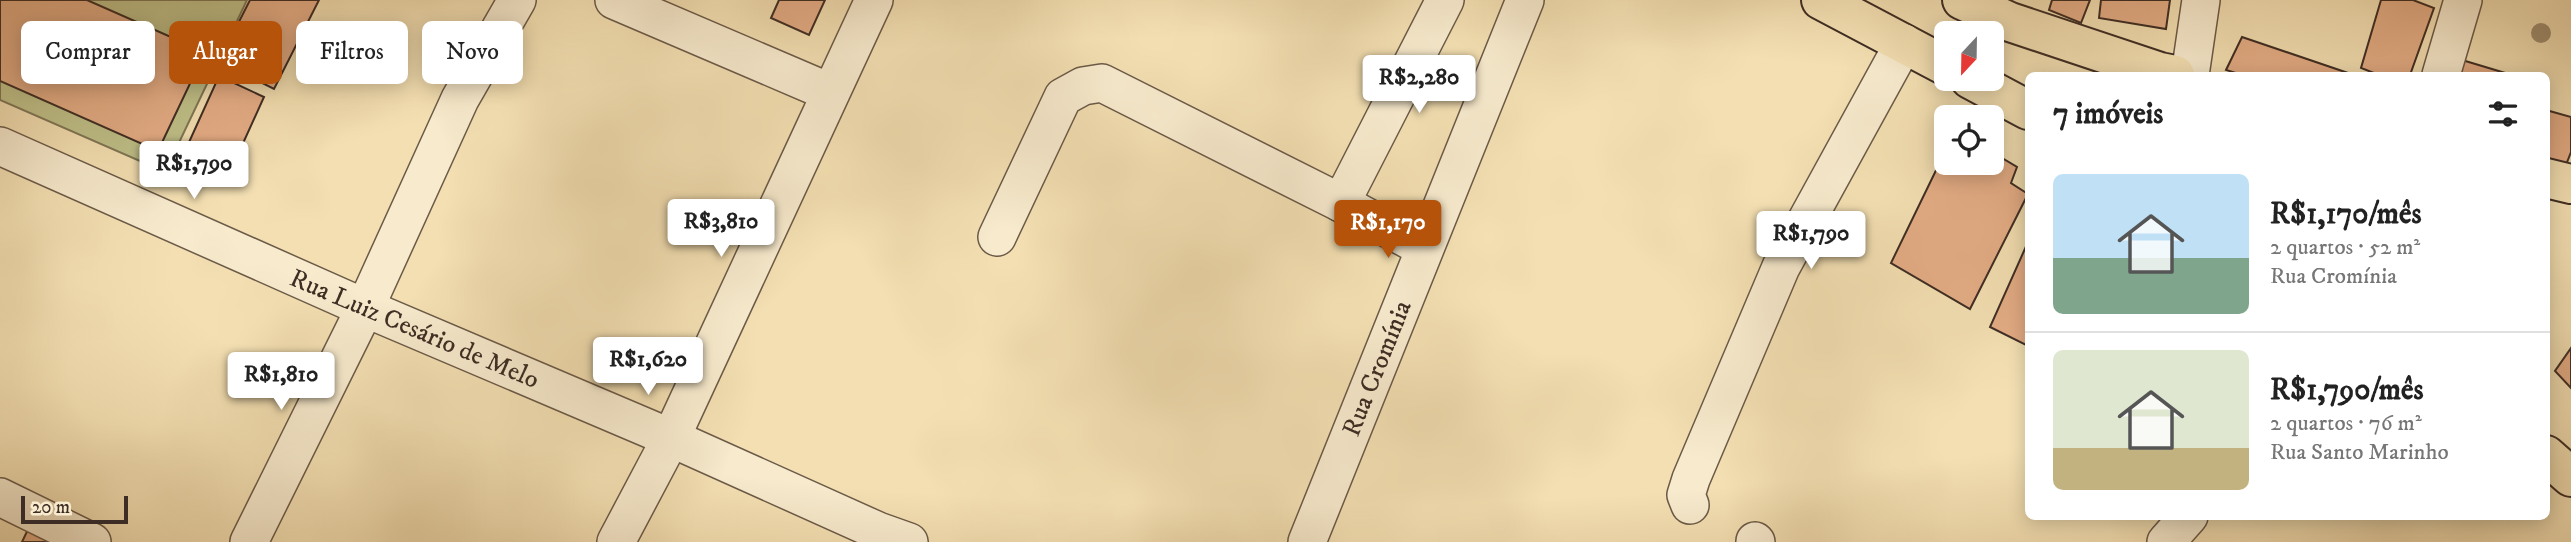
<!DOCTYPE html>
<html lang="pt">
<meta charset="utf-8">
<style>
body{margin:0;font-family:"IM FELL DW Pica",serif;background:#f2f2f2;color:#222;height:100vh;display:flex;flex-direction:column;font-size:26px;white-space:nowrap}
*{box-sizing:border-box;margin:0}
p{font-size:23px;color:#767676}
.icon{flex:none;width:38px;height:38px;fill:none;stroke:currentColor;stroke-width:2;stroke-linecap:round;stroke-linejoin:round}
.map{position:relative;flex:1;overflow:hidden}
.panel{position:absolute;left:2025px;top:72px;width:525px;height:448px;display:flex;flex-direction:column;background:#fff;border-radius:10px;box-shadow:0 4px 18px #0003}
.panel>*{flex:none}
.hud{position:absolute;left:21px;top:21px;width:665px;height:63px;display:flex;gap:14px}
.needle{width:46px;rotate:202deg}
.buttons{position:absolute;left:1934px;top:21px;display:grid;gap:14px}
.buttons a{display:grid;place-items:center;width:70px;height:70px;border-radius:10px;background:#fff;box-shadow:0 4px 18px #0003;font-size:35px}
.scale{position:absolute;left:21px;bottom:18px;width:107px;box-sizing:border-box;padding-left:7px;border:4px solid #3e2d24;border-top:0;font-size:19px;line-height:24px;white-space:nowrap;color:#3e2d24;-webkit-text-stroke:5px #f7eacd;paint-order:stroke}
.price{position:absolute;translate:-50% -60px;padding:0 16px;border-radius:7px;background:#fff;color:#222;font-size:23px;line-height:46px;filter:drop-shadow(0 2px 4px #0008)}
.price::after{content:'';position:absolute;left:50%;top:42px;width:21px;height:16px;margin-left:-10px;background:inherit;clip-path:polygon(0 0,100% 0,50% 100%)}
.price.active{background:#b45309;color:#fff}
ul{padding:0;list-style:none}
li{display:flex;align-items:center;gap:21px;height:175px;padding:0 28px}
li+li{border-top:2px solid #e0e0e0}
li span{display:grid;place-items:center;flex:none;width:196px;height:140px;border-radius:10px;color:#555}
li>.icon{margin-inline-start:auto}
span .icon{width:84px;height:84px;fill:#fffc;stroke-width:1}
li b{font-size:30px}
h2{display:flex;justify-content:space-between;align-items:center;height:84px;padding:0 28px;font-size:30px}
.pill{padding:0 24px;border-radius:10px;background:#fff;box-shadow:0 4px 18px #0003;font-size:24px;line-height:63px}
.pill.active{background:#b45309;color:#fff}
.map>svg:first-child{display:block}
</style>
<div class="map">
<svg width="2571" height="542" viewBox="0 0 2571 542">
<rect width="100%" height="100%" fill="#f3dfb2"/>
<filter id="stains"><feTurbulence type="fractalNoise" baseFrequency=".00286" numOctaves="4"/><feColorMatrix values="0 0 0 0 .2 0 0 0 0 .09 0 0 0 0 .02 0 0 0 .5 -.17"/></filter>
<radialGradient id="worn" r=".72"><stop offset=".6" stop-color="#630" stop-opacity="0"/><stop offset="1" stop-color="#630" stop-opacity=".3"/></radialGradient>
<polygon fill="#bfc089" stroke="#7e7656" stroke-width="2" points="0,0 247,0 165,172 0,100"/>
<g fill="#e3ac85" stroke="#3e2d24" stroke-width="2">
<polygon points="0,0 87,0 205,52 158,151 0,81"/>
<polygon points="250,0 319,0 274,89 219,61"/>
<polygon points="779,0 825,0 809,35 771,18"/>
<polygon points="2052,0 2090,0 2081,23 2049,10"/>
<polygon points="2101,0 2170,0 2166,29 2099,18"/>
<polygon points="2381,0 2413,0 2434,8 2410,75 2379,75 2361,68"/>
<polygon points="2242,37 2354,75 2242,75 2226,70"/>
<polygon points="2462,60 2512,75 2458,75"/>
<polygon points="219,76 264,97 230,172 185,151"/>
<polygon points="2546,110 2571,117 2571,152 2564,170 2546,164"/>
<polygon points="1992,152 2017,167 2011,183 2028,194 1970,309 1891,263 1942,158 1946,159 1946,163 1960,166 1961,163 1992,163"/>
<polygon points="2028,242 2028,346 1990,327"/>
<polygon points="2571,348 2571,388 2555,371"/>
<polygon points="31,523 58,542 22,542"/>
</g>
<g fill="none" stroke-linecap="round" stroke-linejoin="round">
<g stroke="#6b5a48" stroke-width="40">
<g id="minor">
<polyline points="614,0 829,92"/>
<polyline points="2190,75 2201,0"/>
<polyline points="2441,75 2463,0"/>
<polyline points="0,146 365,308 671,438 878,531 909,542"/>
<polyline points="1341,203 1445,0"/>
<polyline points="997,237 1063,97 1083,86 1102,83 1341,203 1424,248"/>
<polyline points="0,497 92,542"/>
<polyline points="1690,505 1686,495 1691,479 1781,267 1904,43"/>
<polyline points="1755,541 1756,542"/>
<polyline points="249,542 365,308 460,99 517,0"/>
<polyline points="616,542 671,438 874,0"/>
<polyline points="1307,542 1525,0"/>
<polyline points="2166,542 2189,516"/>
</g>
</g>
<g stroke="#3e2d24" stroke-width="42">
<g id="primary">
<polyline points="1821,0 1946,66"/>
<polyline points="1962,0 2010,22 2160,72 2175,75"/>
<polyline points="1970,79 2028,110"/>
<polyline points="2546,178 2571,184"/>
<polyline points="2546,455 2571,477"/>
</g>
</g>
<use href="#minor" stroke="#f7eacd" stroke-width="37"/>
<use href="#primary" stroke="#f3dfb2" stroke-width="38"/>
</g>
<circle fill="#9e8d6f" cx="2541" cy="33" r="10"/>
<g text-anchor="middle" stroke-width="6" stroke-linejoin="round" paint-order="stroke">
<g font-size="26" fill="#3e2d24" stroke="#f7eacd">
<text transform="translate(415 328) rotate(23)" y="9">Rua Luiz Cesário de Melo</text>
<text transform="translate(1376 368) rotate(-68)" y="9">Rua Cromínia</text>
</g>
</g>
<rect width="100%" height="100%" filter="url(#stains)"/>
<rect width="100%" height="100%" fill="url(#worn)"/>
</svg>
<div class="buttons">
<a><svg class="needle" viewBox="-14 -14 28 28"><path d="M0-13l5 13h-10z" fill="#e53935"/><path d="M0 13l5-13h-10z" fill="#767676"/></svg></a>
<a><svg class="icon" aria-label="locate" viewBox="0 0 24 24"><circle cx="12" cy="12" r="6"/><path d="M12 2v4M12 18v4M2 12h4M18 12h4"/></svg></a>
</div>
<div class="scale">20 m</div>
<b class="price" style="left:1419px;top:115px">R$2,280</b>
<b class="price" style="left:194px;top:201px">R$1,790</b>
<b class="price" style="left:721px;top:259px">R$3,810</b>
<b class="price active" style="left:1388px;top:260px">R$1,170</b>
<b class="price" style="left:1811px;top:271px">R$1,790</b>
<b class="price" style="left:648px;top:397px">R$1,620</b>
<b class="price" style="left:281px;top:412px">R$1,810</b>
<div class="hud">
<a class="pill">Comprar</a>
<a class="pill active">Alugar</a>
<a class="pill">Filtros</a>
<a class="pill">Novo</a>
</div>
<section class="panel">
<h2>7 imóveis<svg class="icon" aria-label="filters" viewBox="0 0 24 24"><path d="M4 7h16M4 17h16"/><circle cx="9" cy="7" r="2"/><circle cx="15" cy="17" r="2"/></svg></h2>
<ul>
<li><span style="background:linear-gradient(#bfe0f5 60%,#7fa58c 0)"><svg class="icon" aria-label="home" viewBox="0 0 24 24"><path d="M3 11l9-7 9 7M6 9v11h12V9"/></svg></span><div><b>R$1,170/mês</b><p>2 quartos · 52 m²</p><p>Rua Cromínia</p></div></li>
<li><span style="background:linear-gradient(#dfe7d0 70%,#c2b280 0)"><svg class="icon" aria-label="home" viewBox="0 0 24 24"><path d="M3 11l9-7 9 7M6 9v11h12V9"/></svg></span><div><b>R$1,790/mês</b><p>2 quartos · 76 m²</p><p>Rua Santo Marinho</p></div></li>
</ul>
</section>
</div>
